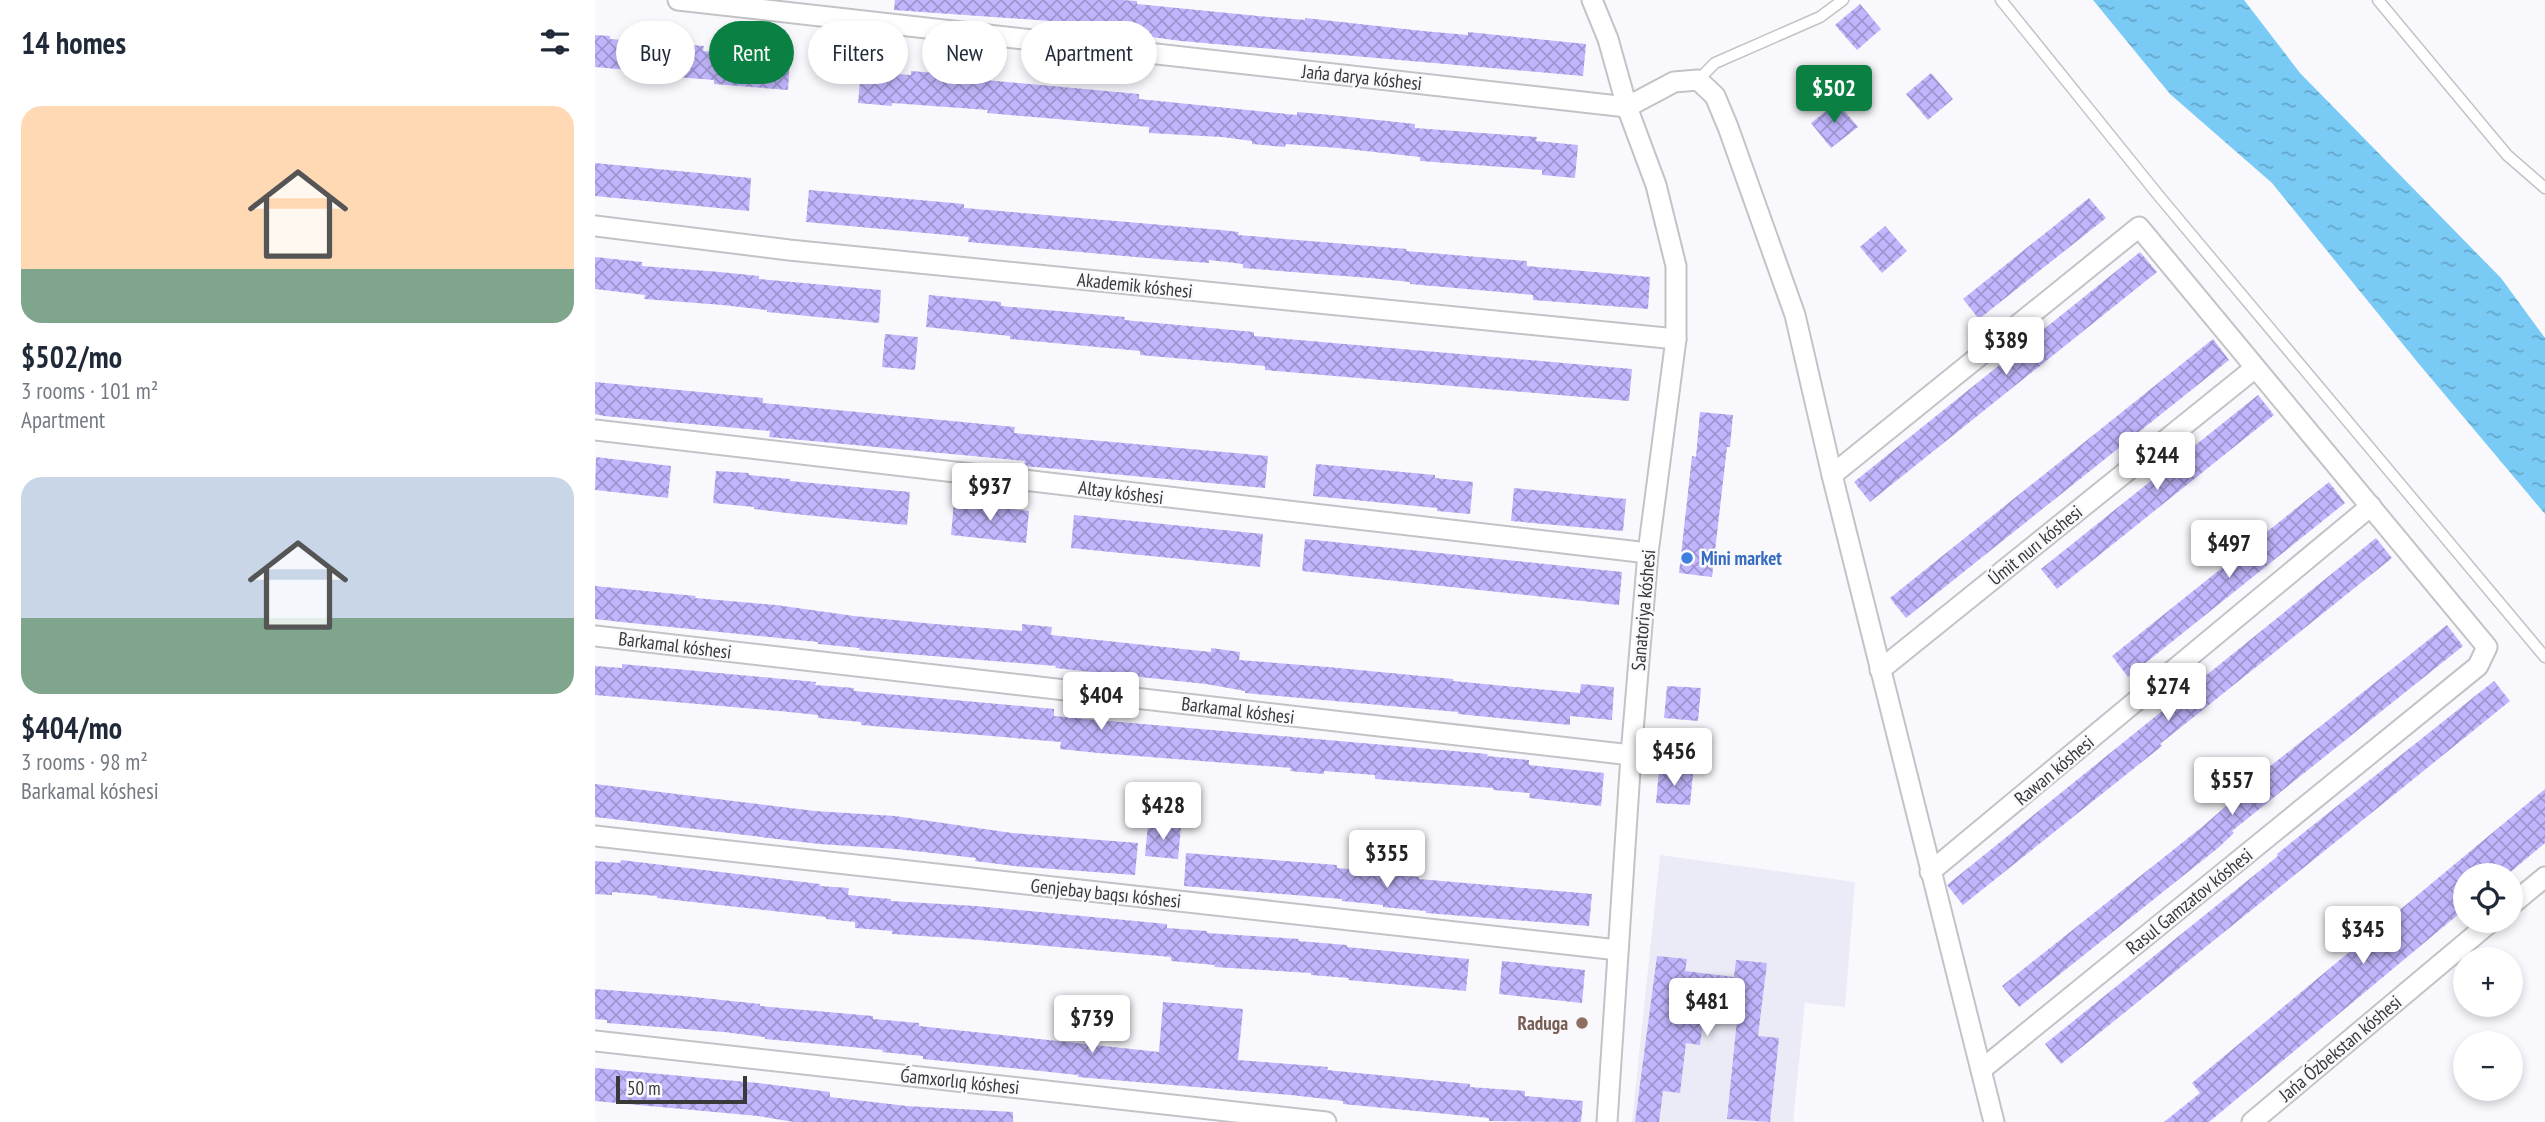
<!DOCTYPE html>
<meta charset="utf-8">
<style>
body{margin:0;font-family:"PT Sans Narrow",sans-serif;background:#f6f6f7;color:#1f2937;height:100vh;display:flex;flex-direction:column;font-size:26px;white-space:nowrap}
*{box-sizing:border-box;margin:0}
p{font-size:23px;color:#747a83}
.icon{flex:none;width:38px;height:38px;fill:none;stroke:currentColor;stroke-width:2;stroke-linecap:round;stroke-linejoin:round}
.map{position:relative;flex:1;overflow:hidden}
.details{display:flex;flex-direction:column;background:#fff;width:595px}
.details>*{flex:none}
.banner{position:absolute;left:21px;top:21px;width:665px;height:63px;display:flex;gap:14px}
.buttons{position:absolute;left:1858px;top:863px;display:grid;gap:14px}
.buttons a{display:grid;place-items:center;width:70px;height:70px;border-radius:50%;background:#fff;box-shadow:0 4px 10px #0003;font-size:35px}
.scale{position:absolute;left:21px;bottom:18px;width:131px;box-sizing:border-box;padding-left:7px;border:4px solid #39393a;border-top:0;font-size:19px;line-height:24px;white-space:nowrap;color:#39393a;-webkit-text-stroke:5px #f9f9fd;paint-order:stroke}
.price{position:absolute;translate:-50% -60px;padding:0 16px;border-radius:7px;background:#fff;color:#222;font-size:23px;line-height:46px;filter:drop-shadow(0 2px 4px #0008)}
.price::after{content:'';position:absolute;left:50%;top:42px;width:21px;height:16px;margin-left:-10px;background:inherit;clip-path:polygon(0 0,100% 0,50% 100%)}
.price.active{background:#0b8043;color:#fff}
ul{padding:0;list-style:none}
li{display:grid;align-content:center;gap:14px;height:371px;padding:0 21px}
li span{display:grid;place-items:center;height:217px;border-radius:21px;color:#555}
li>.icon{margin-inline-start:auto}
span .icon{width:126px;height:126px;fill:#fffc;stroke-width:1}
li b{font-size:30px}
h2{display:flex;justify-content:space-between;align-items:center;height:84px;padding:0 21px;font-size:30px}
.tag{padding:0 24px;border-radius:32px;background:#fff;box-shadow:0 4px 10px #0003;font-size:24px;line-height:63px}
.tag.active{background:#0b8043;color:#fff}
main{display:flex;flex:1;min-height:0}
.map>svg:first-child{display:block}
</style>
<main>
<section class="details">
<h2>14 homes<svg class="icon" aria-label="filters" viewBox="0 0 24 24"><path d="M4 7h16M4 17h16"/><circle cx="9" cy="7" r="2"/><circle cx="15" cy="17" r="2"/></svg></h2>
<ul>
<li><span style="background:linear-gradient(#ffd9b3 75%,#7fa58c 0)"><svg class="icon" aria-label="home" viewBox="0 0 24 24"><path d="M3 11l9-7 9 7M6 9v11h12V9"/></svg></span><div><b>$502/mo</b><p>3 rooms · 101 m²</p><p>Apartment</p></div></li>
<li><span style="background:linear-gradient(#c9d6e8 65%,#7fa58c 0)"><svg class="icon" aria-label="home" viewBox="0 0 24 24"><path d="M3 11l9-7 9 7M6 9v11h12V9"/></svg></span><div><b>$404/mo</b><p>3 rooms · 98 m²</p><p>Barkamal kóshesi</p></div></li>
</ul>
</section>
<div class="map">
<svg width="1950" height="1122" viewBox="0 0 1950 1122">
<defs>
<pattern id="water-ripples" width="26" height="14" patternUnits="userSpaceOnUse" patternTransform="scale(1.75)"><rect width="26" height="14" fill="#79cbf6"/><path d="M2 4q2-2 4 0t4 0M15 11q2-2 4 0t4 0" fill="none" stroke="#64a6c8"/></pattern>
<pattern id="building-cross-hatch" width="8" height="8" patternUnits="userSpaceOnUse" patternTransform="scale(1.75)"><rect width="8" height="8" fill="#c1b6fe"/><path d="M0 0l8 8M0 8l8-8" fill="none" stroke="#9e95cf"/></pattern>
</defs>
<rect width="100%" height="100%" fill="#f9f9fd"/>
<polygon fill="#eaebf6" points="1065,855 1260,882 1250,1007 1210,1003 1198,1122 1037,1122"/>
<polygon fill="url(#water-ripples)" points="1498,0 1649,0 1705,73 1906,278 1950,338 1950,514 1824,364 1677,183 1575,94"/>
<g fill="url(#building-cross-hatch)">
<polygon points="300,0 527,0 542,1 542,4 663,16 710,20 710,18 828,31 873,35 873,32 991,44 988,76 586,41 469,25 470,22 299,10"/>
<polygon points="1265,4 1286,29 1262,50 1240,25"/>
<polygon points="0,35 15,36 15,39 109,46 108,51 195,57 193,90 119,84 119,80 32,73 33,70 0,67"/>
<polygon points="266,71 316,75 316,71 390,77 390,80 544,94 544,99 702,115 702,112 736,115 820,124 820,128 942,137 941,141 983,145 980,178 947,175 947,170 825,161 825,157 743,148 691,144 690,147 657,144 657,141 627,137 554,133 554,127 392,113 393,110 297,103 297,106 263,103"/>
<polygon points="1336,73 1358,99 1333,120 1311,94"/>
<polygon points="1242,102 1263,127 1236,148 1216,123"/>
<polygon points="0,163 156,178 154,211 0,196"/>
<polygon points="214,190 369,204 369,208 626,230 644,232 643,235 812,249 811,251 932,261 932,266 1055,277 1053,309 938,300 938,295 815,284 815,282 775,278 648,268 648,264 614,260 614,263 574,260 373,242 374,237 211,222"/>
<polygon points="1494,198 1511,218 1384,319 1368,299"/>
<polygon points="1290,226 1312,251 1287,273 1265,247"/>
<polygon points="1545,252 1562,272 1275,502 1259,482"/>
<polygon points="0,257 47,262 47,266 125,272 164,276 164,279 286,290 284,323 172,312 172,310 128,305 49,299 50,295 0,289"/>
<polygon points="334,295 406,302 406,306 530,317 529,320 659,332 659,336 1037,369 1034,401 670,370 670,366 545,355 545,351 415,339 415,336 331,327"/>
<polygon points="290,334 323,337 320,370 287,367"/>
<polygon points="1618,339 1634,360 1311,618 1295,598"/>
<polygon points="0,382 168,398 168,403 420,427 419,433 673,456 670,488 429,466 430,461 174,437 175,431 9,416 0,414"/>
<polygon points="1663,395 1679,415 1462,589 1446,569"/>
<polygon points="1105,412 1138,415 1135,447 1132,447 1117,577 1084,573 1097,456 1101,457"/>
<polygon points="1,457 76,466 73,498 0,490"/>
<polygon points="721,464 840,475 840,478 878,482 875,514 842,511 842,508 718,496"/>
<polygon points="121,471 154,473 154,475 195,479 195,481 315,492 312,525 200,514 159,509 159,507 118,503"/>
<polygon points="1734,482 1750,503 1533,677 1517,656"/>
<polygon points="919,488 1031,499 1028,531 916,521"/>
<polygon points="359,502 434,511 431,543 356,535"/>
<polygon points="479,515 668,534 665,567 476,548"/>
<polygon points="1781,538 1797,558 1565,744 1567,746 1368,905 1352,885"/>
<polygon points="710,539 1027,572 1024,605 707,571"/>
<polygon points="0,586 101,596 100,598 181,605 259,616 340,624 427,631 427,624 457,627 456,635 616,652 616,648 645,652 644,660 733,667 858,679 858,681 985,693 986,684 1019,687 1017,720 975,716 975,725 863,714 863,712 650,693 650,691 611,684 460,668 461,666 264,650 265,648 223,644 223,642 184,638 26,622 0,619"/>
<polygon points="1852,625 1868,646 1688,790 1637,831 1639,833 1623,848 1424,1007 1407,986 1607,827 1637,801 1635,799 1653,784"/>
<polygon points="27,664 221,682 220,685 259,688 259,691 459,709 459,716 502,720 893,754 892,756 934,760 934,765 1009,773 1006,806 934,798 935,793 898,790 898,788 780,779 780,775 729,771 729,774 695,771 696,768 503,753 465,749 466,742 266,725 266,722 223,718 223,715 184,711 0,695 0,666 27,668"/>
<polygon points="1899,681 1915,701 1466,1064 1450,1044 1683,856 1682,854 1717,826"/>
<polygon points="1072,686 1106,688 1103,721 1069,718"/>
<polygon points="1064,770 1098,773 1095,805 1061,803"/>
<polygon points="0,784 220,811 300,816 417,833 543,843 540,875 419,866 380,861 381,858 302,849 224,844 0,817"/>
<polygon points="1950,789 1950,843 1912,875 1871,875 1871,908 1614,1122 1569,1122 1605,1093 1597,1083"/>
<polygon points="553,824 586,827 583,859 550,856"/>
<polygon points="591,853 742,865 742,868 783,871 783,874 824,877 824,879 997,894 994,926 831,913 831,911 788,907 788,905 747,901 747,899 589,886"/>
<polygon points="26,860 225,884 225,886 254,888 253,895 296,899 296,901 381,906 572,924 572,928 612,931 612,933 704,939 703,941 752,945 752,947 874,959 871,991 753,980 754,978 716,975 716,973 619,967 620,965 576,961 576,957 373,939 297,934 297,931 260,928 260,922 231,919 231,917 62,898 62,896 17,892 17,895 0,894 0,861 25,863"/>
<polygon points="1062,956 1092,959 1090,971 1139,977 1141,960 1172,963 1163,1036 1184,1038 1175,1122 1132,1119 1143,1010 1138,1009 1140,997 1100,992 1096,1020 1108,1022 1105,1045 1091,1043 1085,1093 1068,1091 1064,1122 1040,1122"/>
<polygon points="907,961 990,970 987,1003 904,994"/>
<polygon points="0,989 89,996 165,1004 165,1006 278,1016 278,1019 324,1023 324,1026 564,1052 568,1002 648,1009 643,1060 733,1067 732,1070 875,1084 875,1087 930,1091 930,1096 988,1101 986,1122 894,1121 894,1118 748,1104 748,1101 696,1095 483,1077 483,1075 328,1059 328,1056 287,1052 288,1050 170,1039 170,1037 129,1032 12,1023 12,1020 0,1019"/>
<polygon points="0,1068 163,1083 235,1092 235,1097 312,1106 418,1112 418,1122 199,1122 163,1116 0,1101"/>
</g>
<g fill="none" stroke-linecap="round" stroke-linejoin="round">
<g stroke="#c2c3c6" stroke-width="13">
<g id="lane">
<polyline points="1406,0 1564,196 1950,657"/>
<polyline points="1783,0 1912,155 1950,188"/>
<polyline points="1103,80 1120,63 1225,17 1248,0"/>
</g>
</g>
<g stroke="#c2c3c6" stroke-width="23">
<g id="street">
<polyline points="83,0 1032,107"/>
<polyline points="997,0 1013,39 1032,107 1061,185 1081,266 1081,339 1053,553 1036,755 1012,1122"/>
<polyline points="1032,107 1079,82 1103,80 1120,96 1133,127 1200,315 1237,475 1399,1122"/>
<polyline points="0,226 194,250 1081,339"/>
<polyline points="0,430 1053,553"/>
<polyline points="1237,475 1544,227 1892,647 1883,666 1386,1070"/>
<polyline points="0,636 1036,755"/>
<polyline points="1285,670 1660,368"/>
<polyline points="0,836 1023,950"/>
<polyline points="1335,872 1776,506"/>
<polyline points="1916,905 1950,877"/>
<polyline points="0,1041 731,1122"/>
<polyline points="1657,1122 1898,920"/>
</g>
</g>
<use href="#lane" stroke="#fff" stroke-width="10"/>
<use href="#street" stroke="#fff" stroke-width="19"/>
</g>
<circle fill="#3f7fe0" stroke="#f9f9fd" stroke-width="2.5" cx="1092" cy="558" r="7"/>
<circle fill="#8d6e63" stroke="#f9f9fd" stroke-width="2.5" cx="987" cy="1023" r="7"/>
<g text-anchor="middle" stroke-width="5" stroke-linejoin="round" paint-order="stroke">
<g font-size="19" fill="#39393a" stroke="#f9f9fd">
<text transform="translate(767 77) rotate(6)" y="7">Jańa darya kóshesi</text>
<text transform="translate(540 285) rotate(6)" y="7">Akademik kóshesi</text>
<text transform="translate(526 492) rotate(7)" y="7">Altay kóshesi</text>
<text transform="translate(1440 545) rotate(-39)" y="7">Úmit nurı kóshesi</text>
<text transform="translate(1048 610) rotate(-85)" y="7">Sanatoriya kóshesi</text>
<text transform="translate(80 645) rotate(7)" y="7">Barkamal kóshesi</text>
<text transform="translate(643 710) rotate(7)" y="7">Barkamal kóshesi</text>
<text transform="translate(1459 770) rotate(-40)" y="7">Rawan kóshesi</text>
<text transform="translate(511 893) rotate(6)" y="7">Genjebay baqsı kóshesi</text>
<text transform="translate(1594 901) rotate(-39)" y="7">Rasul Gamzatov kóshesi</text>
<text transform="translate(1745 1048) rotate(-40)" y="7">Jańa Ózbekstan kóshesi</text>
<text transform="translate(365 1081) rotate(6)" y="7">Ǵamxorlıq kóshesi</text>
</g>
<g font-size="19" font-weight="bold" fill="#366cbe" stroke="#f9f9fd" text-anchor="start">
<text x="1106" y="565">Mini market</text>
</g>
<g font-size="19" font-weight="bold" fill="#785e54" stroke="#f9f9fd" text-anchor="end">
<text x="973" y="1030">Raduga</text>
</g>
</g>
</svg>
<div class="buttons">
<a><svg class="icon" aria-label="locate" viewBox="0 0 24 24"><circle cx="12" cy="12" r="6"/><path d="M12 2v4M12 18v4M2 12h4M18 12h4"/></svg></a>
<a>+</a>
<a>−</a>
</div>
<div class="scale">50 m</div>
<b class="price active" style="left:1239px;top:125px">$502</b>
<b class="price" style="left:1411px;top:377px">$389</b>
<b class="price" style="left:1562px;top:492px">$244</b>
<b class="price" style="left:395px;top:523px">$937</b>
<b class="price" style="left:1634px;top:580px">$497</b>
<b class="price" style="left:1573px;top:723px">$274</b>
<b class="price" style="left:506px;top:732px">$404</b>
<b class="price" style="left:1079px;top:788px">$456</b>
<b class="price" style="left:1637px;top:817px">$557</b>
<b class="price" style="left:568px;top:842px">$428</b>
<b class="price" style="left:792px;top:890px">$355</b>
<b class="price" style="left:1768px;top:966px">$345</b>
<b class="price" style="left:1112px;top:1038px">$481</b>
<b class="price" style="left:497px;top:1055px">$739</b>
<div class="banner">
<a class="tag">Buy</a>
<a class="tag active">Rent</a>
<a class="tag">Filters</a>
<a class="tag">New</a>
<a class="tag">Apartment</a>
</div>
</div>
</main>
